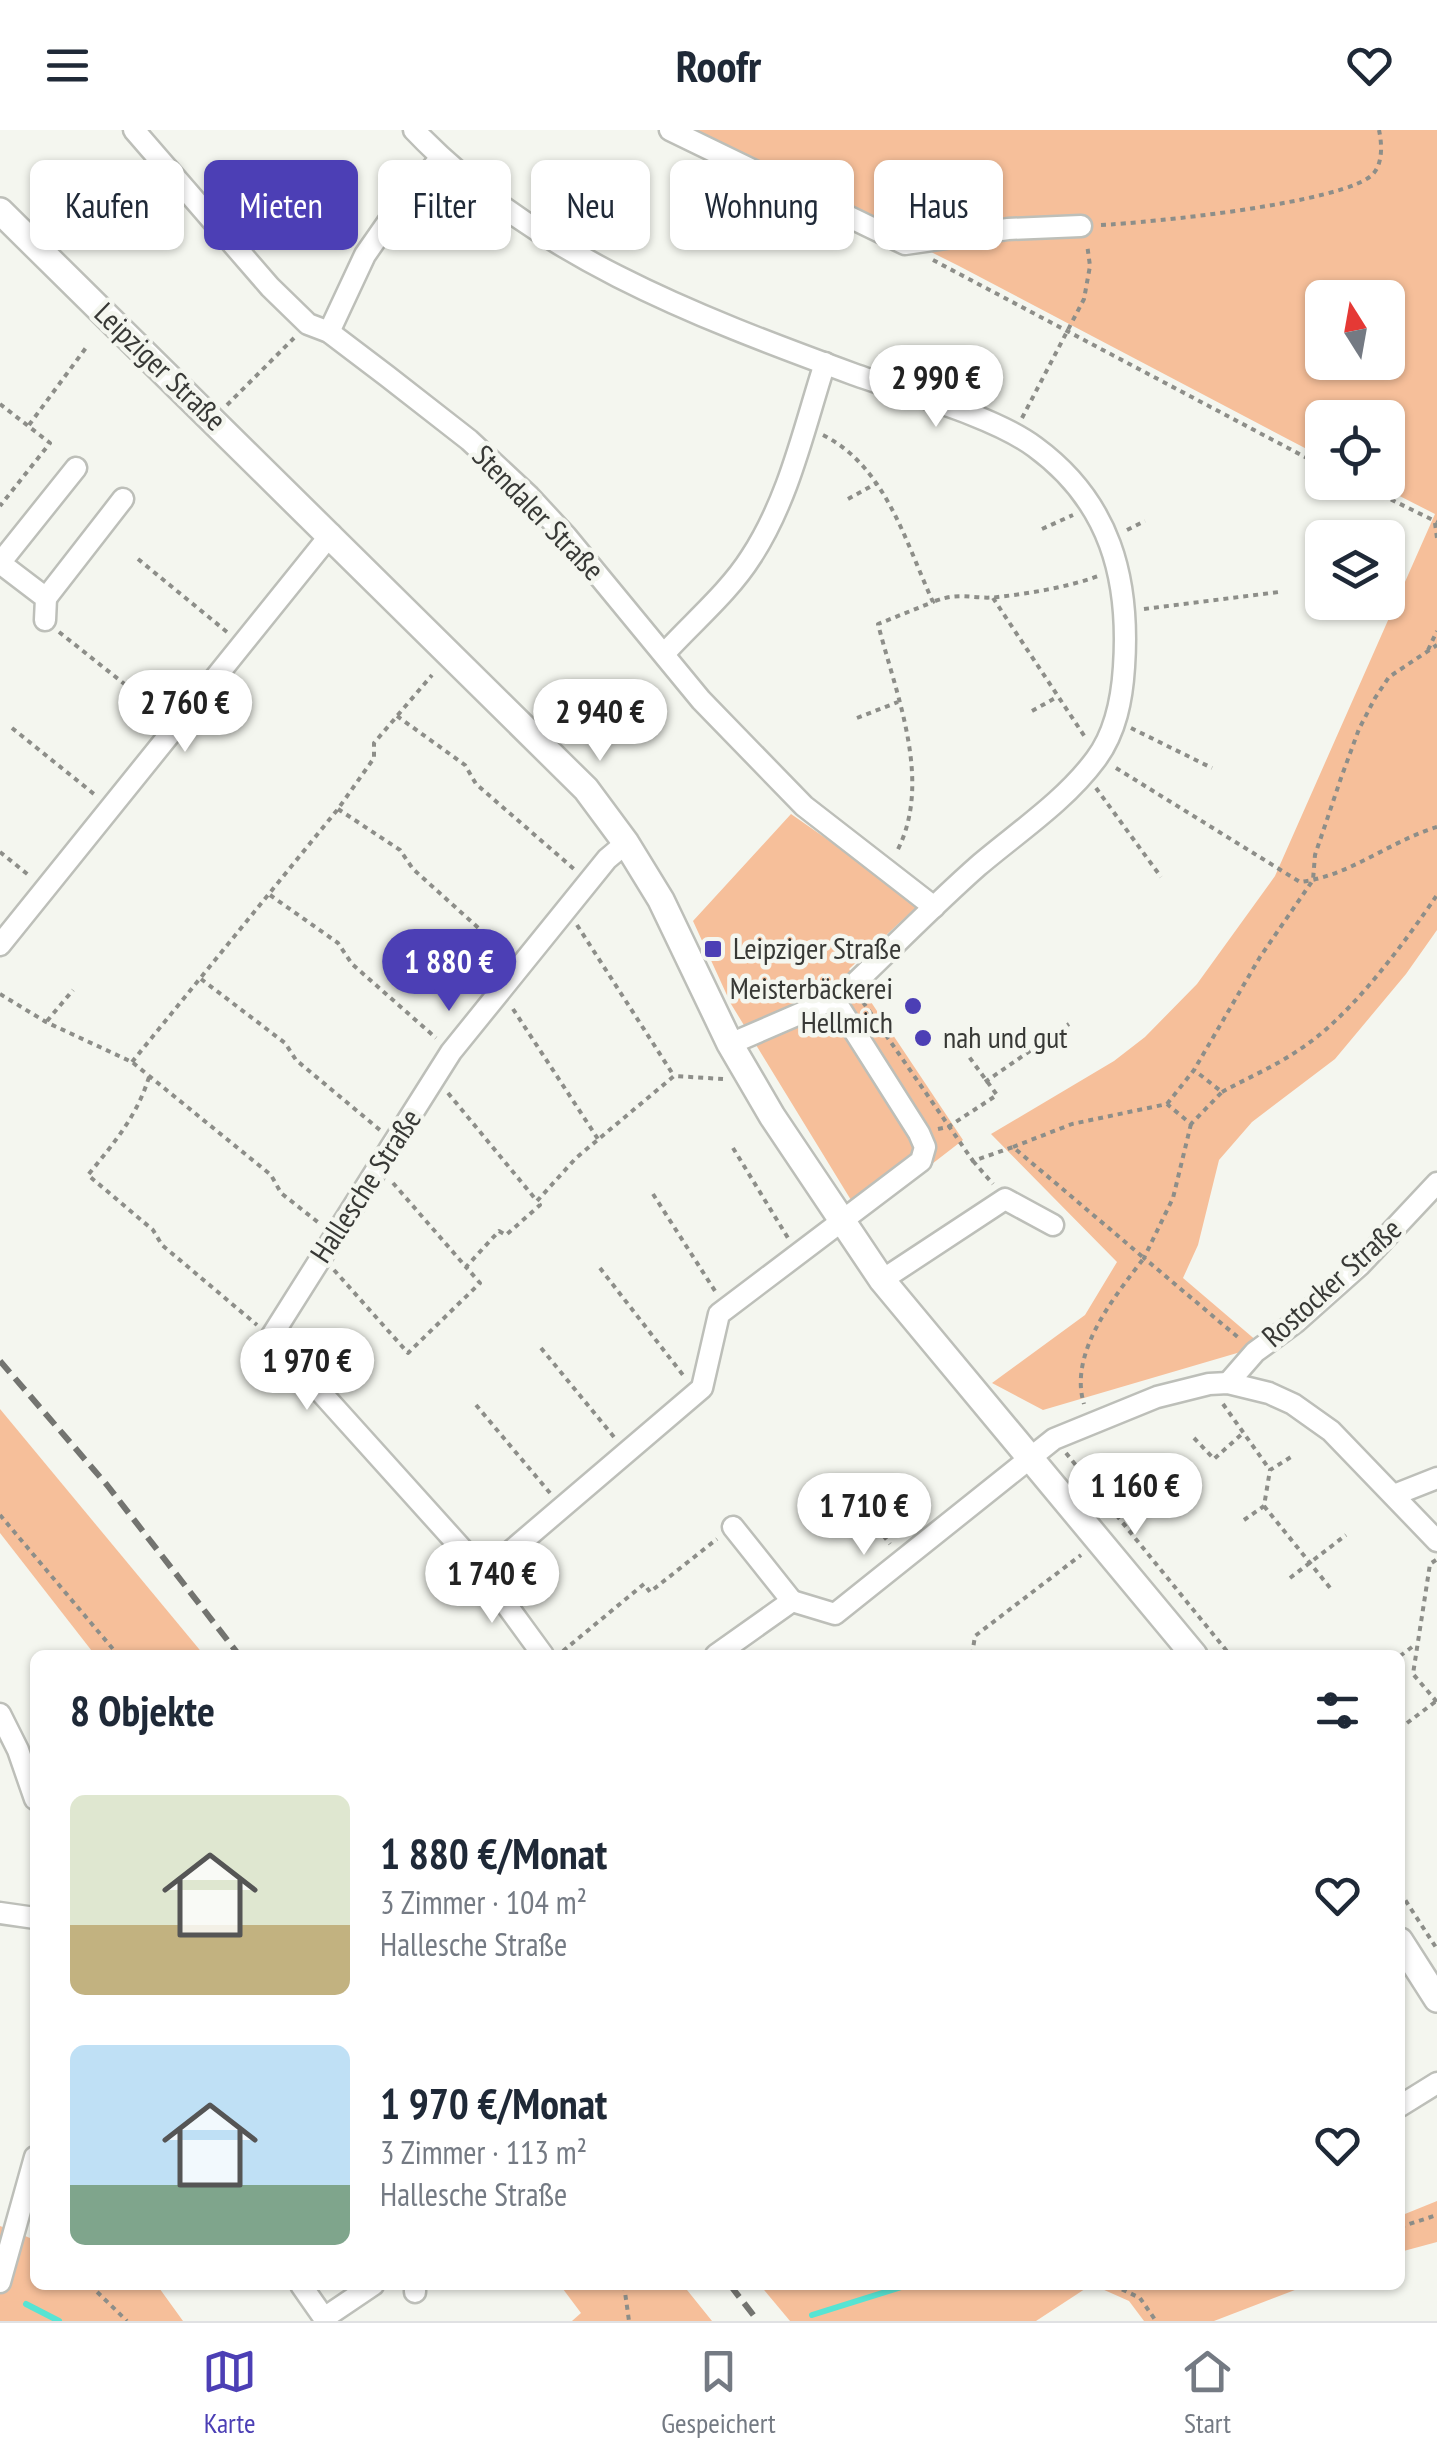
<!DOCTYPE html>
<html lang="de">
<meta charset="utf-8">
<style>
body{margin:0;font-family:"PT Sans Narrow",sans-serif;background:#f2f2f3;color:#1f2937;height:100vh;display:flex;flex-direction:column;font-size:38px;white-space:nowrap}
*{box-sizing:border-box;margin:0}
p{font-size:32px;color:#747a83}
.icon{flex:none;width:55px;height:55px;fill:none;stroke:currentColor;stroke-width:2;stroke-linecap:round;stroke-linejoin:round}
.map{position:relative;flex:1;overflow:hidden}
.drawer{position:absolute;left:30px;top:1520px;width:1375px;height:640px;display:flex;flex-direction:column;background:#fff;border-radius:15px;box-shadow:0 2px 8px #0004}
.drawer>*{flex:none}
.banner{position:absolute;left:30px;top:30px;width:1378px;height:90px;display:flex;gap:20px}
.needle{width:65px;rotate:349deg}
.fabs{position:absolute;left:1305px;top:150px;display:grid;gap:20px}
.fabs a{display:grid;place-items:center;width:100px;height:100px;border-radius:15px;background:#fff;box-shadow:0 2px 8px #0004;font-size:50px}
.price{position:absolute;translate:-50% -85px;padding:0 22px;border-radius:35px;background:#fff;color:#222;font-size:32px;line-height:65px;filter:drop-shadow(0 2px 5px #0008)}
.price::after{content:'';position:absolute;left:50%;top:60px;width:30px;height:22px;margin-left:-15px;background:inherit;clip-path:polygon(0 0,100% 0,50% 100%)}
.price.current{background:#4c3fb5;color:#fff}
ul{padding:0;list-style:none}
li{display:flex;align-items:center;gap:30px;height:250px;padding:0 40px}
li span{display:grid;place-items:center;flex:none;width:280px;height:200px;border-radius:15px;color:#555}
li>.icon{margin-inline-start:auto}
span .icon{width:120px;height:120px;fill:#fffc;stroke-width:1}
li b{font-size:42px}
h2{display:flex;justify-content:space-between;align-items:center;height:120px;padding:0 40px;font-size:42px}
.chip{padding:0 35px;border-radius:15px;background:#fff;box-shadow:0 2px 8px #0004;font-size:35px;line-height:90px}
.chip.current{background:#4c3fb5;color:#fff}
header{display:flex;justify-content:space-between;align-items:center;height:130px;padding:0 40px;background:#fff;font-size:45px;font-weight:700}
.menu{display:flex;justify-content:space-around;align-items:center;height:140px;border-top:2px solid #e0e1e3;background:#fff;font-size:28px;color:#747a83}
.menu a{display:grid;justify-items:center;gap:5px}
.menu .current{color:#4c3fb5}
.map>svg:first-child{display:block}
</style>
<header><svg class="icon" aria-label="menu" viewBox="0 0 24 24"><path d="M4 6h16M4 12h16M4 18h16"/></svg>Roofr<svg class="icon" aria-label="heart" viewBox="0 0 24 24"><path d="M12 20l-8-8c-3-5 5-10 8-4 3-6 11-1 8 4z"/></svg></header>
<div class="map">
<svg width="1437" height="2191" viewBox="0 0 1437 2191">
<rect width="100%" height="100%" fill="#f4f6ef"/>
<g fill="#f6bf9a" fill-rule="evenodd">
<path d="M687 0H1437V800L1406 844 1335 929 1252 992 1219 1030 1198 1115 1183 1148 1258 1212 1244 1221 1043 1280 992 1253 1085 1185 1117 1132 991 1004 1114 931 1145 907 1197 854 1275 746 1435 384 1374 353 1388 352V288H1322V327L959 136ZM1322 168H1388V232H1322Z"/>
<polygon points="791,684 920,774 849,839 963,1010 862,1088 731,874 693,791"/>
<polygon points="0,1279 204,1525 95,1525 0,1403"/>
<polygon points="1437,2071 1437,2112 1400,2122 1400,2086"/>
<polygon points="0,2096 35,2110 35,2155 157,2155 183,2191 0,2191"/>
<polygon points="560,2155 683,2155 712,2191 572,2191 581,2183"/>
<polygon points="760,2155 1091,2155 1036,2191 790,2191"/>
<polygon points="1093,2155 1308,2155 1214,2191 1144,2191 1129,2171"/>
</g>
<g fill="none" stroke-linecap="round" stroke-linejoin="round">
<g stroke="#57e4d3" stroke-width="6">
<polyline points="26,2174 59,2191"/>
<polyline points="812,2185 908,2155"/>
</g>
<g stroke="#bdbfb9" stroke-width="25">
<g id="minor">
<polyline points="134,0 270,157 308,194 329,202 387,246 469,310 529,366 566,406 701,570 804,676 934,777"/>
<path d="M414 0C532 124 695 186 853 244 906 263 992 285 1035 317 1110 372 1130 448 1124 537 1122 569 1116 602 1096 629 1065 671 1018 702 978 736 935 774 894 816 852 856L834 869 730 914"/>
<polyline points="670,0 905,114 1008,99 1081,96"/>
<polyline points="329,202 365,125 404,69 441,28"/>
<polyline points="0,433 76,338"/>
<polyline points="0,433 46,468 45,490"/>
<polyline points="46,468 123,369"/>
<path d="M664 524C692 493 729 462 751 427 789 369 804 298 825 233"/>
<polyline points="0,815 331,404"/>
<polyline points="882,1150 1005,1069 1053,1095"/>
<polyline points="1228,1253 1255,1222 1296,1192 1360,1135 1437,1053"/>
<polyline points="1394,1365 1437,1348"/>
<polyline points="733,1397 792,1471"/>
<polyline points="484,1444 702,1258 719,1184 921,1031 925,1017 919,1003 834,869"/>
<polyline points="543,1525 481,1440 271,1207 451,922 607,729 626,713"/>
<polyline points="716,1525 792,1471 835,1484 1054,1309 1157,1267 1209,1254 1228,1253 1269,1263 1293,1274 1331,1301 1437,1411"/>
<polyline points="0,1584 18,1620 35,1669"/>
<polyline points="0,1783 35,1788"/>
<polyline points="1400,1976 1437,1953"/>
<polyline points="0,2152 35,2027"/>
<polyline points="301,2155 324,2188 373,2155"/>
<polyline points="415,2155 415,2162"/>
</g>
</g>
<g stroke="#bdbfb9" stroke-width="30">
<g id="major">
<polyline points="0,81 586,659 626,713 661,770 730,914 772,986 882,1150 1194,1525"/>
<polyline points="1400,1811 1437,1869"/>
</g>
</g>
<g stroke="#8d8e89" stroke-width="4" stroke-dasharray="5 5" stroke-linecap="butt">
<path d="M1101 95C1147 93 1346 73 1373 44 1383 33 1382 14 1379 0"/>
<polyline points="933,130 1322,336"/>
<polyline points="0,274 50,313 0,376"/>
<polyline points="227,275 294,208"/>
<polyline points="1022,288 1084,169 1090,136 1087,114"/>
<polyline points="29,295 88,215"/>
<path d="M823 305C886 337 905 411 933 472L878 494C896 565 934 653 896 723"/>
<polyline points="1355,352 1437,392"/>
<polyline points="848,369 877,353"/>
<polyline points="1435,393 1437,408"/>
<polyline points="1042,399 1073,385"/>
<polyline points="1127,400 1145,391"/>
<polyline points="138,429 227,502"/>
<polyline points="993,468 1085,607"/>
<path d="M935 471C963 461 973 470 998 467 1032 463 1069 457 1101 445"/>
<polyline points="1144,479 1279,462"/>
<polyline points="59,502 161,583"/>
<polyline points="1428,520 1437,501"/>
<polyline points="1032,581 1057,567"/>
<polyline points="397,586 465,635 476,654 574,739"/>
<polyline points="857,588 898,572"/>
<polyline points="12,598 94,664"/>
<polyline points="1131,598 1212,638"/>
<path d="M1116 638 1300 752C1350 746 1390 711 1437 697"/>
<polyline points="1096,658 1161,747"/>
<polyline points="338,679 400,720 413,739 504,821"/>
<polyline points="0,722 31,747"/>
<polyline points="270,765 338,813 352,834 436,908"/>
<polyline points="577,795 674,946"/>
<polyline points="201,849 285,913 296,930 380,1000"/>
<polyline points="0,864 46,892 132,932 271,1045 281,1063 319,1093"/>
<path d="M863 872 973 1031 1013 1017 1144 1128C1115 1166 1068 1223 1084 1274"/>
<polyline points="513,879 598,1009"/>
<polyline points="47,891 73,860"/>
<polyline points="132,932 338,679 374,628 374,613 432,545"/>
<path d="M149 947C137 986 114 1013 88 1045L153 1100 162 1115 257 1195"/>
<polyline points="985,952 1069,894"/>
<path d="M1222 962C1247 948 1274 937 1297 921 1348 890 1403 815 1437 765"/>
<polyline points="448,963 537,1071 576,1028 674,946 723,949"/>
<polyline points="1167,974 1194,940 1260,827 1313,750 1315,725 1341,648 1359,599 1375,568 1389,547 1437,515"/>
<polyline points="1191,994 1173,1068 1144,1128 1240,1209"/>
<polyline points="938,999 948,997 997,965 967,924"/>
<polyline points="1013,1017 1072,994 1167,974 1191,994 1222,962 1194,940"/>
<polyline points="733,1018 788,1108"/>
<polyline points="973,1031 993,1054"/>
<polyline points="393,1053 466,1137 499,1101 506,1105 540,1075 538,1072"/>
<polyline points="653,1064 715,1161"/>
<polyline points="600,1138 683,1245"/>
<polyline points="334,1140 408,1223 480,1153 466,1137"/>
<polyline points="541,1218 614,1307"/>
<polyline points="1223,1274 1270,1340"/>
<polyline points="476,1275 550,1363"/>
<polyline points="1194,1308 1214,1329 1243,1303"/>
<polyline points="1066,1323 1230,1525"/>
<polyline points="1264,1376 1331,1459"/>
<polyline points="0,1385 118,1525"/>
<polyline points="871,1390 890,1414"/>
<polyline points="1244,1390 1264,1376 1270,1340 1291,1327"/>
<polyline points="1436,1430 1430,1434 1413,1544 1437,1572"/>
<polyline points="1290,1448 1346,1405"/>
<polyline points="563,1521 644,1454 650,1462 717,1409"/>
<polyline points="972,1525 975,1506 1081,1425"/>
<polyline points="1400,1526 1416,1514"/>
<polyline points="1407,1593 1435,1572"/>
<polyline points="1400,1762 1437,1819"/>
<polyline points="1400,2097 1437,2085"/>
<polyline points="90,2155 127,2191"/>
<polyline points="624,2155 629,2191"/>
<polyline points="1113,2155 1140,2168 1156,2191"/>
</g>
<use href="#minor" stroke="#fff" stroke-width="20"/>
<use href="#major" stroke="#fff" stroke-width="25"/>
<g stroke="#737470" stroke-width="6" stroke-dasharray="15 8" stroke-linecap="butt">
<polyline points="0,1231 107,1355 239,1525"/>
<polyline points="730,2155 758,2191"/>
</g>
</g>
<g fill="#4c3fb5" stroke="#f4f6ef" stroke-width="4">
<rect x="703" y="809" width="20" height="20" rx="5"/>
<circle cx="913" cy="876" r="10"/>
<circle cx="923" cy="908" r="10"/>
</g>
<g text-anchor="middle" stroke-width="9" stroke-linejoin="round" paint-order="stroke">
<g font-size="30" fill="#383936" stroke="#f4f6ef">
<text transform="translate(160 237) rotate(44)" y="10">Leipziger Straße</text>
<text transform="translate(538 383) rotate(46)" y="10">Stendaler Straße</text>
<text transform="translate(366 1056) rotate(-57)" y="10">Hallesche Straße</text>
<text transform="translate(1332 1153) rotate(-42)" y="10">Rostocker Straße</text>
</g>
<g font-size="30" fill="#383936" stroke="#f4f6ef" text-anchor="start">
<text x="733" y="829">Leipziger Straße</text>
<text x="893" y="869" text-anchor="end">Meisterbäckerei<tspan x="893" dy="34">Hellmich</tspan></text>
<text x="943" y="918">nah und gut</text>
</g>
</g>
</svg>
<div class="fabs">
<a><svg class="needle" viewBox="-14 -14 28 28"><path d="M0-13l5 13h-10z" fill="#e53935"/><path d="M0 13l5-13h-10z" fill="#747a83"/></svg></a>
<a><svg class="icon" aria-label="locate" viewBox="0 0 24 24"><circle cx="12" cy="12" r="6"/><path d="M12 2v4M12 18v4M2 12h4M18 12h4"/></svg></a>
<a><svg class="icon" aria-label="layers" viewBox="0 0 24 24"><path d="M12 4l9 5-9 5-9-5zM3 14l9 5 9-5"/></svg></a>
</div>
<b class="price" style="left:936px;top:300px">2 990 €</b>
<b class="price" style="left:185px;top:625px">2 760 €</b>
<b class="price" style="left:600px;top:634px">2 940 €</b>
<b class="price current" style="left:449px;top:884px">1 880 €</b>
<b class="price" style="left:307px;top:1283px">1 970 €</b>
<b class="price" style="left:1135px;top:1408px">1 160 €</b>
<b class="price" style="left:864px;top:1428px">1 710 €</b>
<b class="price" style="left:492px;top:1496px">1 740 €</b>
<div class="banner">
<a class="chip">Kaufen</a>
<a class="chip current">Mieten</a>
<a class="chip">Filter</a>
<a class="chip">Neu</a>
<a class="chip">Wohnung</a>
<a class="chip">Haus</a>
</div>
<section class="drawer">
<h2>8 Objekte<svg class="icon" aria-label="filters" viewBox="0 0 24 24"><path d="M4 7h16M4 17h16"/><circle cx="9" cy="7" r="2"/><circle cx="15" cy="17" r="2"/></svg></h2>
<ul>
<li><span style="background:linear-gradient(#dfe7d0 65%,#c2b280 0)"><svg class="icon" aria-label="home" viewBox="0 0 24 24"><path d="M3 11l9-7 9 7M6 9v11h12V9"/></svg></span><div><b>1 880 €/Monat</b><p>3 Zimmer · 104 m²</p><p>Hallesche Straße</p></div><svg class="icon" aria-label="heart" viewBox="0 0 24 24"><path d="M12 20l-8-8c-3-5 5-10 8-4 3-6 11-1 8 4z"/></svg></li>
<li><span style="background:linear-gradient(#bfe0f5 70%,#7fa58c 0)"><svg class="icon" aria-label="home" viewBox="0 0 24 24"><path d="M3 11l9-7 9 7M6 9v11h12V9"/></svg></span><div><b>1 970 €/Monat</b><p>3 Zimmer · 113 m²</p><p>Hallesche Straße</p></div><svg class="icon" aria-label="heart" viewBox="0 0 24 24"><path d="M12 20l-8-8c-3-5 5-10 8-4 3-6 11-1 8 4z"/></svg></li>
</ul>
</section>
</div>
<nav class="menu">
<a class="current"><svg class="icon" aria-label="map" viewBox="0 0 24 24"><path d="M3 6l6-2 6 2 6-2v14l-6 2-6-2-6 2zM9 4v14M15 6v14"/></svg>Karte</a>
<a><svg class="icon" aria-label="saved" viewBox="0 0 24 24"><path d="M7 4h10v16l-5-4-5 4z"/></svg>Gespeichert</a>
<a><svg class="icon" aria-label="home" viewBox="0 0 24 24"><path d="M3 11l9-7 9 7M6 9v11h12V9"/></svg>Start</a>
</nav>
